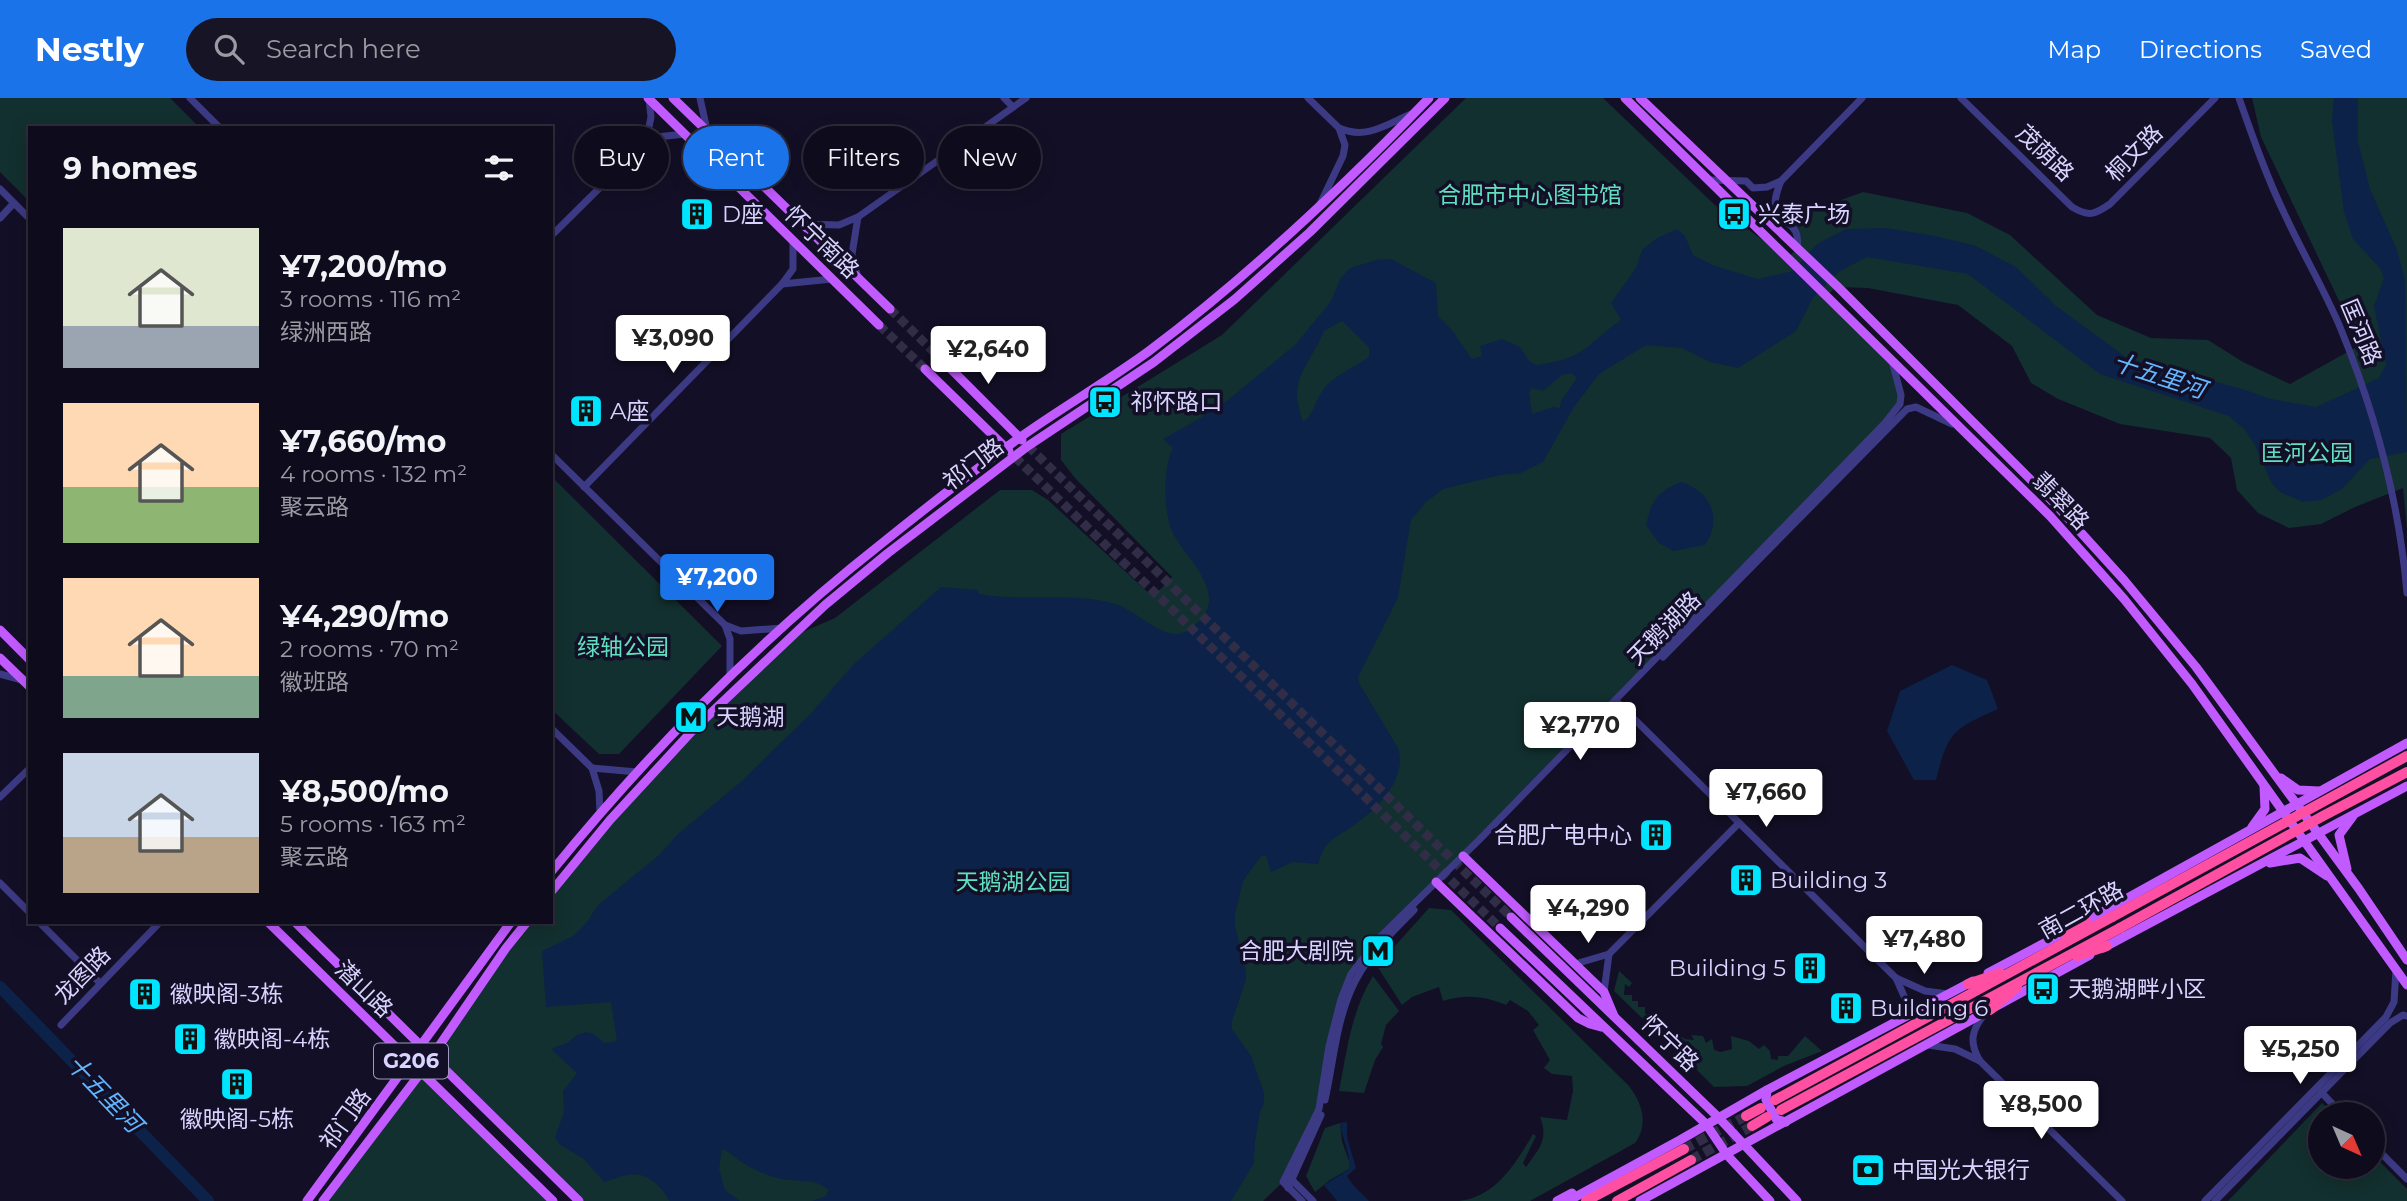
<!DOCTYPE html>
<meta charset="utf-8">
<style>
body{margin:0;font-family:Montserrat,"Noto Sans SC",sans-serif;background:#171425;color:#f1f3f6;height:100vh;display:flex;flex-direction:column;font-size:26px;white-space:nowrap}
*{box-sizing:border-box;margin:0}
p{font-size:23px;color:#9b9ba3}
.icon{flex:none;width:38px;height:38px;fill:none;stroke:currentColor;stroke-width:2;stroke-linecap:round;stroke-linejoin:round}
.map{position:relative;flex:1;overflow:hidden}
.sheet{position:absolute;left:28px;top:28px;width:525px;height:798px;display:flex;flex-direction:column;background:#0e0b1c;border-radius:0px;box-shadow:0 4px 18px #0003,0 0 0 2px #2e2b3b}
.sheet>*{flex:none}
.guide{position:absolute;left:574px;top:28px;width:665px;height:63px;display:flex;gap:14px}
.needle{width:46px;rotate:136deg}
.tools{position:absolute;left:2308px;top:1004px;display:grid;gap:14px}
.tools a{display:grid;place-items:center;width:77px;height:77px;border-radius:50%;background:#0e0b1c;box-shadow:0 4px 18px #0003,0 0 0 2px #2e2b3b;font-size:35px}
.price{position:absolute;translate:-50% -60px;padding:0 16px;border-radius:7px;background:#fff;color:#222;font-size:23px;line-height:46px;filter:drop-shadow(0 2px 4px #0008)}
.price::after{content:'';position:absolute;left:50%;top:42px;width:21px;height:16px;margin-left:-10px;background:inherit;clip-path:polygon(0 0,100% 0,50% 100%)}
.price.active{background:#1a73e8;color:#fff}
ul{padding:0;list-style:none}
li{display:flex;align-items:center;gap:21px;height:175px;padding:0 35px}
li span{display:grid;place-items:center;flex:none;width:196px;height:140px;border-radius:0px;color:#555}
li>.icon{margin-inline-start:auto}
span .icon{width:84px;height:84px;fill:#fffc;stroke-width:1}
li b{font-size:30px}
h2{display:flex;justify-content:space-between;align-items:center;height:84px;padding:0 35px;font-size:30px}
.chip{padding:0 24px;border-radius:32px;background:#0e0b1c;box-shadow:0 4px 18px #0003,0 0 0 2px #2e2b3b;font-size:24px;line-height:63px}
.chip.active{background:#1a73e8;color:#fff}
header{display:flex;align-items:center;gap:42px;box-sizing:border-box;height:98px;padding:0 35px;background:#1a73e8;color:#fff}
header strong{font-size:33px}
nav{display:flex;gap:38px;margin-inline-start:auto;font-size:24px}
.search{width:490px;height:63px;background:#171425;display:flex;align-items:center;gap:18px;box-sizing:border-box;padding:0 24px;border-radius:38px;color:#9b9ba3;font-size:26px}
.map>svg:first-child{display:block}
</style>
<header>
<strong>Nestly</strong>
<div class="search"><svg class="icon" aria-label="search" viewBox="0 0 24 24"><circle cx="10" cy="10" r="6"/><path d="M15 15l6 6"/></svg>Search here</div>
<nav><a>Map</a><a>Directions</a><a>Saved</a></nav>
</header>
<div class="map">
<svg width="2407" height="1103" viewBox="0 0 2407 1103">
<rect width="100%" height="100%" fill="#130f26"/>
<g fill="#12302f">
<polygon points="0,0 170,0 200,30 30,30 30,104 0,74"/>
<polygon points="1466,0 1603,0 1718,110 1788,160 1797,150 1792,128 1813,112 1863,94 1967,115 2010,137 2097,217 2151,240 2208,242 2243,264 2290,286 2360,247 2261,39 2252,0 2407,0 2407,431 2403,390 2355,409 2321,426 2289,430 2258,415 2237,392 2231,360 2210,340 2120,326 2058,301 2031,285 2012,248 1958,207 1868,190 1837,189 1827,197 1892,262 1900,306 1351,876 1319,1011 1283,1084 1263,1103 579,1103 431,958 527,824 551,824 551,794 615,714 791,539 835,520 1000,392 1032,392 1048,402 1153,499 1172,479 1075,380 1061,362 1061,336 1222,237"/>
<polygon points="551,378 722,548 619,656 599,656 551,611"/>
<path d="M1429 810 1451 812 1629 988C1642 1005 1649 1026 1635 1045L1530 1103H1459C1496 1099 1516 1065 1533 1036L1536 1038 1523 1065 1526 1069C1539 1051 1549 1041 1540 1019L1567 1022 1573 993 1572 978 1552 976 1544 970 1550 962 1533 932 1539 927 1528 913 1510 902 1506 907C1484 898 1466 896 1443 903L1439 889 1412 899 1402 907 1377 868Z"/>
<polygon points="1619,873 1632,885 1629,889 1625,886 1624,897 1632,897 1632,903 1638,903 1638,909 1645,909 1645,916 1653,916 1654,923 1660,923 1661,931 1667,931 1669,946 1614,893"/>
<path d="M1373 878 1399 913 1386 927 1381 946 1383 949 1375 962 1364 995 1339 993C1347 952 1351 914 1373 878Z"/>
<polygon points="1673,934 1685,941 1694,942 1691,937 1703,938 1706,945 1712,941 1714,952 1721,954 1732,951 1731,938 1749,943 1759,951 1764,947 1770,953 1771,961 1778,962 1778,958 1788,958 1805,938 1822,953 1784,968 1747,988 1714,989 1675,950"/>
<polygon points="422,973 553,1103 323,1103"/>
<polygon points="2322,1005 2334,1017 2320,1017 2320,1069 2373,1069 2373,1057 2407,1091 2407,1103 2228,1103"/>
<polygon points="1340,1025 1342,1043 1350,1066 1349,1071 1330,1082 1315,1094 1306,1078 1325,1030"/>
</g>
<g fill="#0c2248" fill-rule="evenodd">
<path d="M2334 0H2358V43L2370 91 2397 152 2405 182 2407 354 2370 361 2342 391 2321 402 2303 404 2280 394 2271 384 2254 345 2244 331 2229 318 2100 276 1968 176 1867 159 1840 173 1813 200 1796 233 1738 270 1710 264 1682 250 1646 247 1599 276 1574 309 1543 364 1521 375 1500 377 1443 391 1425 405 1411 422 1398 500 1358 579 1359 585 1398 650C1408 683 1375 713 1350 730 1341 736 1330 741 1324 751 1321 755 1320 761 1318 766L1293 764 1271 774 1266 758H1261L1243 783 1235 816V828L1246 873V882L1232 923V931L1251 958 1264 995V1005L1260 1014 1255 1044 1254 1065 1231 1103H812L826 1098 829 1092C814 1079 798 1085 781 1081 767 1078 747 1069 736 1060 731 1056 728 1053 722 1051L719 1071 725 1092 740 1103H670C660 1088 647 1073 627 1077 619 1078 612 1082 604 1084L584 1061 559 1046 555 1039 564 1014 563 993 577 975 551 951 569 944 577 937 586 934 594 936 604 945 617 943 611 904 546 909 542 853 573 838 587 824 598 807 659 757 678 736 743 682 812 614 853 567 941 489 978 492 979 496C1023 504 1068 494 1112 505 1132 509 1158 538 1179 536 1187 535 1195 527 1201 521 1227 492 1183 458 1172 433 1163 412 1163 369 1173 350L1163 341 1197 322 1228 302 1296 246 1331 203 1340 181 1350 170 1376 162 1391 161 1436 185 1438 218 1451 231 1472 261 1482 258 1480 248 1502 241 1520 249 1529 263 1536 267C1549 265 1563 263 1575 257 1592 248 1605 232 1621 222L1611 205 1636 170 1642 152 1657 140 1677 131 1685 138 1693 157 1715 168 1758 181 1793 173 1817 146 1846 131 1886 130 1935 138 1976 148 2016 169 2056 208 2127 260 2242 291 2271 301 2316 309 2379 280 2386 267 2374 208 2384 180 2380 170 2353 141 2344 114 2332 23ZM1342 223 1369 249V259C1356 268 1338 276 1327 287 1316 298 1315 315 1303 324 1301 316 1297 305 1297 296 1297 274 1316 254 1324 233ZM1571 275 1577 280 1561 303 1560 310 1553 309 1532 316 1529 295 1531 290 1543 293 1562 277Z"/>
<path d="M1681 384C1711 393 1723 421 1705 447L1673 453 1659 445 1646 427C1652 401 1657 394 1681 384Z"/>
<path d="M1952 567 1987 582 1998 611C1952 632 1949 632 1936 682H1914L1887 633 1900 593Z"/>
<path d="M1347 1024V1039L1356 1070 1347 1078 1353 1087 1369 1103H1337L1324 1087 1349 1071C1351 1057 1342 1040 1340 1025Z"/>
</g>
<g fill="none" stroke-linecap="round" stroke-linejoin="round">
<polyline stroke="#0c2248" stroke-width="12" points="0,889 208,1103"/>
<g stroke="#312d47" stroke-width="9" stroke-dasharray="9 4.5" stroke-linecap="butt">
<polyline points="890,211 936,256"/>
<polyline points="879,227 925,271"/>
<polyline points="1028,348 1511,819"/>
<polyline points="1015,359 1500,830"/>
</g>
<g stroke="#312d47" stroke-width="10" stroke-dasharray="10 5" stroke-linecap="butt">
<polyline points="1684,1051 1746,1018"/>
<polyline points="1691,1062 1752,1028"/>
</g>
<g stroke="#3d3a85" stroke-width="7">
<polyline points="190,0 220,30"/>
<polyline points="700,0 707,32"/>
<polyline points="1004,0 1013,9"/>
<polyline points="1308,0 1339,30"/>
<path d="M1961 0 2072 109C2089 119 2094 117 2110 106L2215 0"/>
<path d="M2239 0C2253 40 2267 80 2286 119 2303 156 2324 191 2340 229 2375 314 2399 403 2407 495"/>
<polyline points="649,1 651,19 646,44 657,39 685,36"/>
<path d="M1709 82 1746 83 1753 90 1767 89 1781 83C1778 91 1773 102 1776 111 1783 129 1801 124 1797 150"/>
<polyline points="1781,83 1862,0"/>
<polyline points="0,91 30,121"/>
<path d="M1320 106 1343 58 1345 47 1339 30C1366 42 1385 27 1411 16"/>
<polyline points="858,119 1026,0"/>
<polyline points="0,120 14,105"/>
<polyline points="803,126 839,127 858,119 852,156 858,180"/>
<polyline points="551,138 646,44"/>
<polyline points="793,142 793,171 782,186 832,181"/>
<polyline points="551,356 725,527"/>
<polyline points="584,389 782,186"/>
<polyline points="1663,559 1907,311 1916,309 1952,326"/>
<polyline points="0,576 22,582"/>
<polyline points="730,579 730,541 725,527 741,533 783,530"/>
<polyline points="1615,602 1896,880 1925,893 1948,896"/>
<polyline points="551,630 592,670"/>
<polyline points="0,699 30,670"/>
<polyline points="600,714 599,693 592,670 637,674"/>
<polyline points="0,785 30,815"/>
<polyline points="39,824 100,885"/>
<polyline points="1575,866 1609,856 1739,725"/>
<polyline points="1896,880 1908,907 1901,920"/>
<polyline points="1604,894 1609,856"/>
<polyline points="61,927 160,824"/>
<path d="M1928 947 1955 951 1980 963C1969 945 1971 932 1985 916"/>
<polyline points="1980,963 2122,1103"/>
<polyline points="2321,994 2343,1017"/>
<path d="M1325 1002C1333 966 1336 926 1351 892 1364 861 1391 835 1414 812"/>
<polyline points="2373,1047 2407,1081"/>
<polyline points="1291,1081 1313,1103"/>
<polyline points="1288,1090 1321,1017"/>
<polyline points="1302,1103 1283,1084 1319,1011 1329,948 1341,901 1351,876 1380,839 1479,742 1885,325 1900,306 1901,297 1892,263"/>
<polyline points="2205,1103 2386,919 2394,904 2396,872"/>
<polyline points="2215,1103 2390,925 2403,917 2407,918"/>
</g>
<g stroke="#c25bff" stroke-width="9">
<polyline points="648,0 879,227"/>
<polyline points="673,0 890,211"/>
<polyline points="1625,0 2050,418 2124,501 2192,586 2407,887"/>
<polyline points="1640,0 1837,188 2055,406 2124,482 2196,569 2359,791 2407,862"/>
<polyline points="936,256 1022,342"/>
<polyline points="925,271 1009,353"/>
<polyline points="0,532 30,562"/>
<polyline points="0,560 30,589"/>
<polyline points="2281,680 2298,692 2319,693"/>
<polyline points="2252,729 2265,711 2264,688"/>
<polyline points="1463,758 1604,894 1614,918"/>
<polyline points="2270,765 2300,760 2327,778"/>
<polyline points="2347,771 2339,737 2353,718"/>
<path d="M551 774C649 654 759 542 881 446 927 409 974 372 1022 338 1063 309 1108 283 1149 253 1250 177 1342 90 1429 0"/>
<polyline points="1436,784 1578,920 1590,926 1601,929"/>
<polyline points="551,794 610,722 693,632 825,507 888,455 1028,348 1154,264 1235,201 1310,134 1445,0"/>
<polyline points="1511,819 1718,1019 1797,1103"/>
<polyline points="268,824 553,1103"/>
<polyline points="295,824 579,1103"/>
<polyline points="1500,830 1706,1026 1727,1057 1770,1103"/>
<polyline points="2103,850 2407,688"/>
<polyline points="1988,875 2086,823 2407,645"/>
<polyline points="1767,992 1766,1002 1776,1021 1786,1024"/>
<polyline points="307,1103 511,824"/>
<polyline points="323,1103 422,973 506,850 527,824"/>
<polyline points="1557,1103 1572,1095"/>
<polyline points="1568,1103 1680,1042 1767,992 1973,883"/>
<polyline points="1640,1103 2090,857"/>
</g>
<g stroke="#ff4fa3" stroke-width="10">
<polyline points="2066,838 2086,823"/>
<polyline points="2077,858 2107,848"/>
<polyline points="1968,886 2000,875"/>
<polyline points="1990,912 2017,889"/>
<polyline points="1775,1002 2112,819"/>
<polyline points="1781,1012 2120,830"/>
<polyline points="1746,1018 1761,1010"/>
<polyline points="1752,1028 1767,1019"/>
<polyline points="1586,1103 1684,1051"/>
<polyline points="1617,1103 1691,1062"/>
</g>
<g stroke="#ff4fa3" stroke-width="10">
<polyline points="2112,819 2407,658"/>
<polyline points="2120,830 2323,718 2407,674"/>
</g>
</g>
<defs>
<g id="building-square" transform="scale(1.75)"><rect x="-9" y="-9" width="18" height="18" rx="4" fill="#00e5ff" stroke="#130f26"/><path d="M-4-6H4V6H1V3H-1V6H-4ZM-2.5-4.3h1.7v1.8h-1.7ZM.8-4.3h1.7v1.8H.8ZM-2.5-1h1.7V.8h-1.7ZM.8-1h1.7V.8H.8Z" fill="#111"/></g>
<g id="bus-square" transform="scale(1.75)"><rect x="-9" y="-9" width="18" height="18" rx="4" fill="#00e5ff" stroke="#130f26"/><path d="M-5-6H5V4H4V6H2V4H-2V6H-4V4H-5ZM-3.5-4V0h7V-4ZM-3.5 1.2v1.5H-2V1.2ZM2 1.2v1.5H3.5V1.2Z" fill="#111"/></g>
<g id="metro-square" transform="scale(1.75)"><rect x="-9" y="-9" width="18" height="18" rx="4" fill="#00e5ff" stroke="#130f26"/><path d="M-5.5 5V-5H-3L0 0L3-5H5.5V5H3V-.5L0 4L-3-.5V5Z" fill="#111"/></g>
<g id="bank-square" transform="scale(1.75)"><rect x="-9" y="-9" width="18" height="18" rx="4" fill="#00e5ff" stroke="#130f26"/><path d="M-6-4H6V4H-6ZM0-2.3a2.3 2.3 0 1 0 0 4.6a2.3 2.3 0 1 0 0-4.6Z" fill="#111"/></g>
</defs>
<g fill-rule="evenodd">
<use href="#building-square" x="697" y="116"/>
<use href="#bus-square" x="1734" y="116"/>
<use href="#bus-square" x="1105" y="304"/>
<use href="#building-square" x="586" y="313"/>
<use href="#metro-square" x="691" y="619"/>
<use href="#building-square" x="1656" y="737"/>
<use href="#building-square" x="1746" y="782"/>
<use href="#metro-square" x="1378" y="853"/>
<use href="#building-square" x="1810" y="870"/>
<use href="#bus-square" x="2043" y="891"/>
<use href="#building-square" x="145" y="896"/>
<use href="#building-square" x="1846" y="910"/>
<use href="#building-square" x="190" y="941"/>
<use href="#building-square" x="237" y="986"/>
<use href="#bank-square" x="1868" y="1072"/>
</g>
<g text-anchor="middle" stroke-width="7" stroke-linejoin="round" paint-order="stroke">
<rect fill="#130f26" stroke="#9e99be" stroke-width="2" x="374" y="945.5" width="74" height="35" rx="5"/>
<g font-size="21" font-weight="bold" fill="#d9d4ff">
<text x="411" y="970">G206</text>
</g>
<g font-size="23" fill="#d9d4ff" stroke="#130f26">
<text transform="translate(2045 55) rotate(44)" y="8">茂荫路</text>
<text transform="translate(2134 55) rotate(-45)" y="8">桐文路</text>
<text transform="translate(822 144) rotate(44)" y="8">怀宁南路</text>
<text transform="translate(2361 234) rotate(67)" y="8">匡河路</text>
<text transform="translate(973 366) rotate(-37)" y="8">祁门路</text>
<text transform="translate(2061 403) rotate(46)" y="8">翡翠路</text>
<text transform="translate(1664 530) rotate(-45)" y="8">天鹅湖路</text>
<text transform="translate(2081 812) rotate(-29)" y="8">南二环路</text>
<text transform="translate(82 877) rotate(-46)" y="8">龙图路</text>
<text transform="translate(364 891) rotate(44)" y="8">潜山路</text>
<text transform="translate(1670 945) rotate(44)" y="8">怀宁路</text>
<text transform="translate(345 1021) rotate(-54)" y="8">祁门路</text>
</g>
<g font-size="23" fill="#5fe0c0" stroke="#130f26">
<text x="1530" y="105">合肥市中心图书馆</text>
<text x="2307" y="363">匡河公园</text>
<text x="623" y="557">绿轴公园</text>
<text x="1013" y="792">天鹅湖公园</text>
</g>
<g font-size="23" fill="#d9d4ff" stroke="#130f26" text-anchor="start">
<text x="722" y="124">D座</text>
<text x="1758" y="124">兴泰广场</text>
<text x="1130" y="312">祁怀路口</text>
<text x="610" y="321">A座</text>
<text x="716" y="627">天鹅湖</text>
<text x="1632" y="745" text-anchor="end">合肥广电中心</text>
<text x="1770" y="790">Building 3</text>
<text x="1354" y="861" text-anchor="end">合肥大剧院</text>
<text x="1786" y="878" text-anchor="end">Building 5</text>
<text x="2068" y="899">天鹅湖畔小区</text>
<text x="170" y="904">徽映阁-3栋</text>
<text x="1870" y="918">Building 6</text>
<text x="214" y="949">徽映阁-4栋</text>
<text x="237" y="1029" text-anchor="middle">徽映阁-5栋</text>
<text x="1892" y="1080">中国光大银行</text>
</g>
<g font-size="24" font-style="italic" fill="#62b6ff" stroke="#130f26">
<text transform="translate(2159 278) rotate(18)" y="8">十五里河</text>
<text transform="translate(104 996) rotate(46)" y="8">十五里河</text>
</g>
</g>
</svg>
<div class="tools">
<a><svg class="needle" viewBox="-14 -14 28 28"><path d="M0-13l5 13h-10z" fill="#e53935"/><path d="M0 13l5-13h-10z" fill="#9b9ba3"/></svg></a>
</div>
<b class="price" style="left:673px;top:277px">¥3,090</b>
<b class="price" style="left:988px;top:288px">¥2,640</b>
<b class="price active" style="left:717px;top:516px">¥7,200</b>
<b class="price" style="left:1580px;top:664px">¥2,770</b>
<b class="price" style="left:1766px;top:731px">¥7,660</b>
<b class="price" style="left:1588px;top:847px">¥4,290</b>
<b class="price" style="left:1924px;top:878px">¥7,480</b>
<b class="price" style="left:2300px;top:988px">¥5,250</b>
<b class="price" style="left:2041px;top:1043px">¥8,500</b>
<div class="guide">
<a class="chip">Buy</a>
<a class="chip active">Rent</a>
<a class="chip">Filters</a>
<a class="chip">New</a>
</div>
<section class="sheet">
<h2>9 homes<svg class="icon" aria-label="filters" viewBox="0 0 24 24"><path d="M4 7h16M4 17h16"/><circle cx="9" cy="7" r="2"/><circle cx="15" cy="17" r="2"/></svg></h2>
<ul>
<li><span style="background:linear-gradient(#dfe7d0 70%,#9aa5b1 0)"><svg class="icon" aria-label="home" viewBox="0 0 24 24"><path d="M3 11l9-7 9 7M6 9v11h12V9"/></svg></span><div><b>¥7,200/mo</b><p>3 rooms · 116 m²</p><p>绿洲西路</p></div></li>
<li><span style="background:linear-gradient(#ffd9b3 60%,#8fb573 0)"><svg class="icon" aria-label="home" viewBox="0 0 24 24"><path d="M3 11l9-7 9 7M6 9v11h12V9"/></svg></span><div><b>¥7,660/mo</b><p>4 rooms · 132 m²</p><p>聚云路</p></div></li>
<li><span style="background:linear-gradient(#ffd9b3 70%,#7fa58c 0)"><svg class="icon" aria-label="home" viewBox="0 0 24 24"><path d="M3 11l9-7 9 7M6 9v11h12V9"/></svg></span><div><b>¥4,290/mo</b><p>2 rooms · 70 m²</p><p>徽班路</p></div></li>
<li><span style="background:linear-gradient(#c9d6e8 60%,#b9a48a 0)"><svg class="icon" aria-label="home" viewBox="0 0 24 24"><path d="M3 11l9-7 9 7M6 9v11h12V9"/></svg></span><div><b>¥8,500/mo</b><p>5 rooms · 163 m²</p><p>聚云路</p></div></li>
</ul>
</section>
</div>
